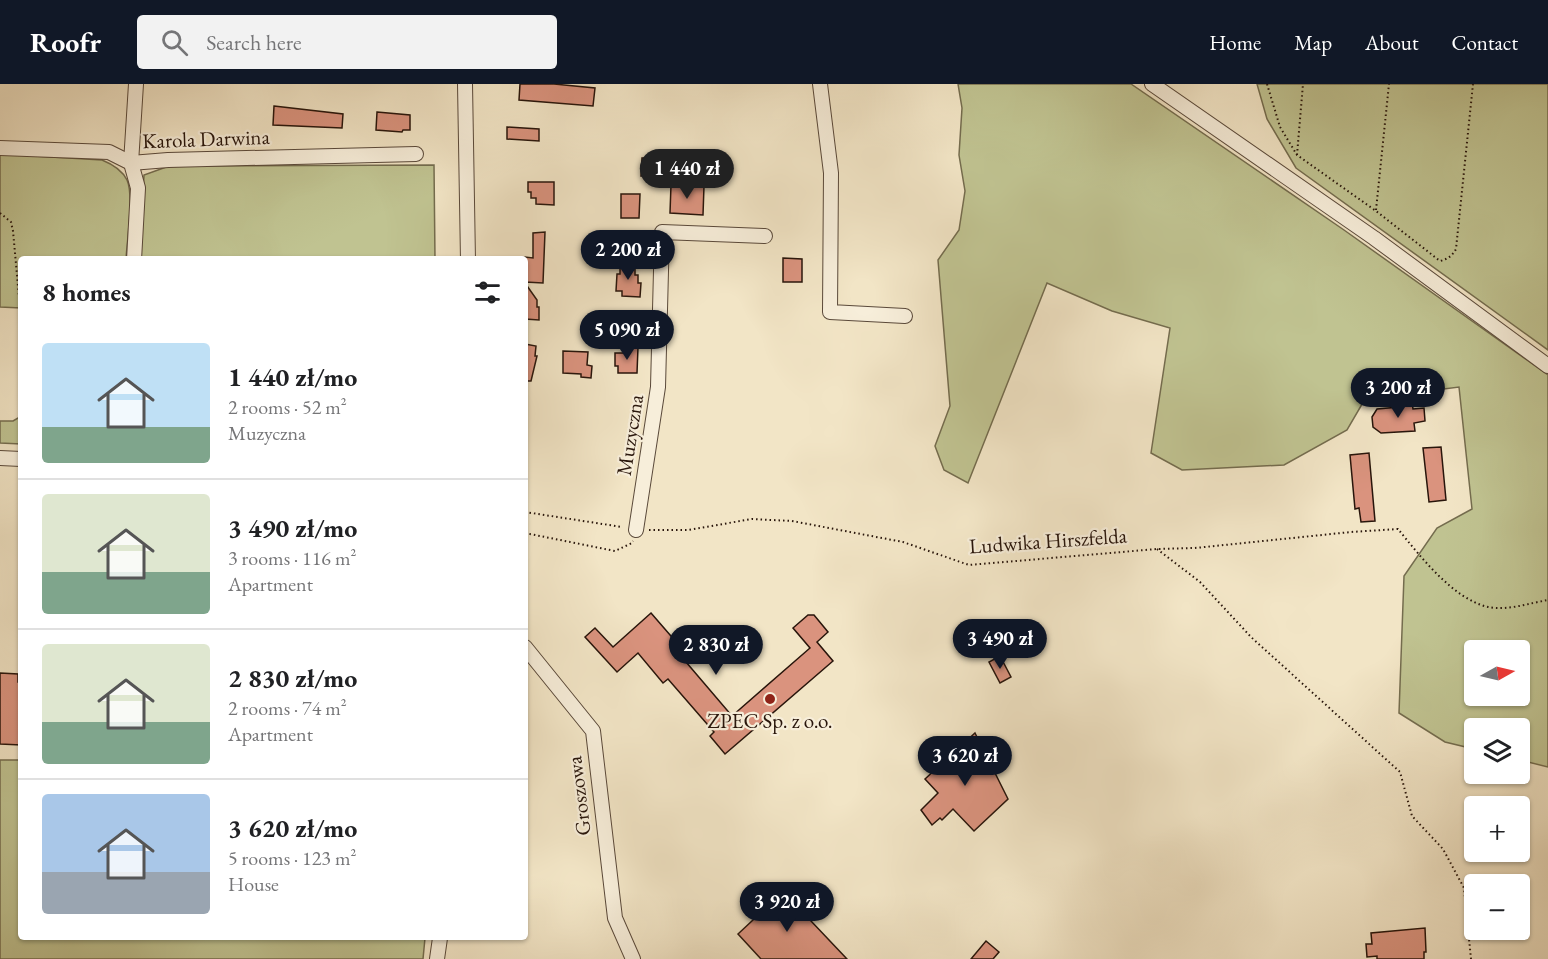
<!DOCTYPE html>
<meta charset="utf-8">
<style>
body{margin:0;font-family:"EB Garamond",serif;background:#f2f2f2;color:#202124;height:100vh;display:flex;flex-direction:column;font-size:22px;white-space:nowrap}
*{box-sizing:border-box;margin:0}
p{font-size:20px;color:#757577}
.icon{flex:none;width:33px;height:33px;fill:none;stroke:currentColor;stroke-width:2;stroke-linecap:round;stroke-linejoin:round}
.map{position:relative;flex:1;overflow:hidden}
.details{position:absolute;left:18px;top:172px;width:510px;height:684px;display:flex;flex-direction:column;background:#fff;border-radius:6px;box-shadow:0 2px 4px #0004}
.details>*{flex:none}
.needle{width:39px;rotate:82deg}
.fabs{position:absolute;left:1464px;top:556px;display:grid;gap:12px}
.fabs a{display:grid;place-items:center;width:66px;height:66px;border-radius:6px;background:#fff;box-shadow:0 2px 4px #0004;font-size:30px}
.price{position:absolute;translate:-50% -51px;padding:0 14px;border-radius:21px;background:#111827;color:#fff;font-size:20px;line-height:39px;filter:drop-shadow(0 2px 3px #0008)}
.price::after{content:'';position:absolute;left:50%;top:36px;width:18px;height:14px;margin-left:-9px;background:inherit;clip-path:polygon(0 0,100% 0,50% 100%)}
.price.selected{background:#222;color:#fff}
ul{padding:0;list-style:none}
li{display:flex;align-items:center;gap:18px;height:150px;padding:0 24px}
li+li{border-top:2px solid #e0e0e0}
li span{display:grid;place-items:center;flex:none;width:168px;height:120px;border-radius:6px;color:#555}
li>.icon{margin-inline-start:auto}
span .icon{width:72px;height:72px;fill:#fffc;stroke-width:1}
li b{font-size:26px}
h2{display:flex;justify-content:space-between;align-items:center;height:72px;padding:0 24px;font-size:26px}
header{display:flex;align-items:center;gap:36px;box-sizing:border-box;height:84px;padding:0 30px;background:#111827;color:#fff}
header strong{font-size:28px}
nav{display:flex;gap:33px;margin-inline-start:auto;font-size:21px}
.search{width:420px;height:54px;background:#f2f2f2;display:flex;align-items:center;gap:15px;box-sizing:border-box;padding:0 21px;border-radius:6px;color:#757577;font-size:22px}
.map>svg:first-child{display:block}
</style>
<header>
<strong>Roofr</strong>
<div class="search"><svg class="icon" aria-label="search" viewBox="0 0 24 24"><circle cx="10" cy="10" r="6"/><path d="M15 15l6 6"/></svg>Search here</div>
<nav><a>Home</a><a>Map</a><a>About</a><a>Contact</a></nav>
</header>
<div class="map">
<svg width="1548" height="875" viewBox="0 0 1548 875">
<rect width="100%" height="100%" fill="#f2e5c6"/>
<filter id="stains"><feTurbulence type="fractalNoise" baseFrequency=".00333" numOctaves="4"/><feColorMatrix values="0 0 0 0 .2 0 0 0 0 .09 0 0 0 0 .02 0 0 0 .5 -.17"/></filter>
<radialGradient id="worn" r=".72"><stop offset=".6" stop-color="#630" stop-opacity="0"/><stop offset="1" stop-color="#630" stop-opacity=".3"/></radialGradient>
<g fill="#c0c391" stroke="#746c4e" stroke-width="1.5" fill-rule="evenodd">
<path d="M958 0H1131L1344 146 1548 291V683L1520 676V645H1474V665L1445 658 1399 629 1404 492 1437 444 1472 425 1459 303 1365 315 1347 346 1284 381 1182 386 1151 369 1170 244 1112 227 1047 199 968 399 944 386 935 362 950 322 938 176 959 146 965 107 959 71 962 24ZM1474 567H1520V612H1474Z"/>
<polygon points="1257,0 1548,0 1548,266 1296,84 1267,35"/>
<path d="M0 70 102 76C112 80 122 86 127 96 134 111 127 157 126 175L21 176V224L0 223Z"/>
<polygon points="434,81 435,175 139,176 144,91 169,82"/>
<polygon points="18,334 21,334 21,360 0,359 0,337 13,337"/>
<polygon points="0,676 21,676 21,854 425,854 423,875 0,875"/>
</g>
<g fill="#da937e" stroke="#28150b" stroke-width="1.5">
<polygon points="520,0 554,0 595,4 593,22 519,16"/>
<polygon points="274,22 343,30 342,44 273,41"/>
<polygon points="377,28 410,31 410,46 403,46 402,48 376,46"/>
<polygon points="507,43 539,45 539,57 507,55"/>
<polygon points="642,74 655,74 654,92 641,92"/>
<polygon points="528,98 554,98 554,121 536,120 536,114 531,114 531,108 528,108"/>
<polygon points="671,101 704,102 703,131 670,129"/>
<polygon points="621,110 640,110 639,134 621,134"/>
<polygon points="545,148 543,199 525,198 525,173 533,174 533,149"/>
<polygon points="783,174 802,175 802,198 783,198"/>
<polygon points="620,180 635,180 635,191 638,191 638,199 641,199 640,213 622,212 622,207 616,207 617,190 620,190"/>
<polygon points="525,199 537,216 537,223 539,223 539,236 525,235"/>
<polygon points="525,260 536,262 535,272 537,272 531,297 525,297"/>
<polygon points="625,263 638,263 637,289 618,289 618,282 615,282 615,269 624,269"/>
<polygon points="563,267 588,268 587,281 592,282 591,294 581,293 581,290 563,289"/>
<polygon points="1412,318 1413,325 1424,324 1425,337 1414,339 1415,347 1381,349 1373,343 1372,333 1377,325 1399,323 1399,319"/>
<polygon points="1441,363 1446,416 1429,418 1423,364"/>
<polygon points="1369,369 1375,437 1361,438 1359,424 1355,425 1350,371"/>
<polygon points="651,529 690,574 686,578 732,632 810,564 793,544 808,531 814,531 828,548 817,558 833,577 725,670 710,652 714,648 668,595 663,599 638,569 617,588 585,553 595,544 613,563"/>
<polygon points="1000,572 1011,593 1000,599 989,578"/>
<polygon points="0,589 18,590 18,598 21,598 21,661 0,660"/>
<polygon points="975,649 1008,715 974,747 953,725 942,736 940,734 932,741 921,726 938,709 925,695"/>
<polygon points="778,803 811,837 847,875 761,875 738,850 769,821 764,816"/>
<polygon points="1425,844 1426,868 1424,868 1424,875 1377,875 1377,872 1367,873 1366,860 1372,860 1371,849"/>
<polygon points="986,857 999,868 993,875 971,875"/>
</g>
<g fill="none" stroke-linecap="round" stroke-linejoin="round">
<g stroke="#5a493a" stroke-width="16">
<g id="minor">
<polyline points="465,0 468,176"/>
<polyline points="820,0 831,89 830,228 905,232"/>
<polyline points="1152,0 1374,154 1548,282"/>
<polyline points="0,64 109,68 131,79 168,76 416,70"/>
<polyline points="134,176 138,104 131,79 136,0"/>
<polyline points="0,374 21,375"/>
<polyline points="636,446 658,303 662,148 765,152"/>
<polyline points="525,563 593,647 615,834 633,875"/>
<polyline points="437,875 440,854"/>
</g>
</g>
<g stroke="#28150b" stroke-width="2" stroke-dasharray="1.5 3" stroke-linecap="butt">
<path d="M1267 0 1280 43 1297 71 1376 127 1440 177C1448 175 1452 172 1456 165L1473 0"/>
<polyline points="1297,71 1303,0"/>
<polyline points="1376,126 1389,0"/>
<polyline points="0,129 11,138 13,147 21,235"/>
<polyline points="525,428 622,443"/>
<path d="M649 446H688L752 435 792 437 903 458 969 481 1157 465 1195 464 1351 448 1398 445C1420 472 1453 515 1488 523 1507 527 1530 519 1548 516"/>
<polyline points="525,449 615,467 632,459 633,457"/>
<polyline points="1157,465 1200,498 1251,553 1400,688 1412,732 1443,765 1464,804 1471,875"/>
</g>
<use href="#minor" stroke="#f7eeda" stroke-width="14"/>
</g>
<circle fill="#8f2418" stroke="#f7eeda" stroke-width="2" cx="770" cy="615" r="6"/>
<g text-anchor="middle" stroke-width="4.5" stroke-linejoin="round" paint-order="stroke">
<g font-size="21" fill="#28150b" stroke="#f7eeda">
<text transform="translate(206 55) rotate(-2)" y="7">Karola Darwina</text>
<text transform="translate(630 351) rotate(-81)" y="7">Muzyczna</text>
<text transform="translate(1048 457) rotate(-4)" y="7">Ludwika Hirszfelda</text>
<text transform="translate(579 712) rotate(-97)" y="7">Groszowa</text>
</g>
<g font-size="21" fill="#28150b" stroke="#f7eeda">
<text x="770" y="644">ZPEC Sp. z o.o.</text>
</g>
</g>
<rect width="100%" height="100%" filter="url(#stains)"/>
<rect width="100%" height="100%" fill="url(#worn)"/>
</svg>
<div class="fabs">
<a><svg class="needle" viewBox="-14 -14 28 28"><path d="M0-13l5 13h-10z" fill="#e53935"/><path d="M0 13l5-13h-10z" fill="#757577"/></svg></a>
<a><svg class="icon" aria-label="layers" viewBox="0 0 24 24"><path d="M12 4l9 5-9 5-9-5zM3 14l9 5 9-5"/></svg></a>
<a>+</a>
<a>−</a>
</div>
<b class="price selected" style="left:687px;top:116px">1 440 zł</b>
<b class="price" style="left:628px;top:197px">2 200 zł</b>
<b class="price" style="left:627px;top:277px">5 090 zł</b>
<b class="price" style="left:1398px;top:335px">3 200 zł</b>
<b class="price" style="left:1000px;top:586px">3 490 zł</b>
<b class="price" style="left:716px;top:592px">2 830 zł</b>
<b class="price" style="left:965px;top:703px">3 620 zł</b>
<b class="price" style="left:787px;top:849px">3 920 zł</b>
<section class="details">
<h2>8 homes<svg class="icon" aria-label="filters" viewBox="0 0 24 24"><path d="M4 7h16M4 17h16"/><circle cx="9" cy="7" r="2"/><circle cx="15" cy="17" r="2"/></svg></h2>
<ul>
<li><span style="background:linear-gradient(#bfe0f5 70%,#7fa58c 0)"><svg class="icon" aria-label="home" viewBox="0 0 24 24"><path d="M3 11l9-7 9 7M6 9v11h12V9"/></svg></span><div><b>1 440 zł/mo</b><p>2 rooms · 52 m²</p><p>Muzyczna</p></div></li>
<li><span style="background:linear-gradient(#dfe7d0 65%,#7fa58c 0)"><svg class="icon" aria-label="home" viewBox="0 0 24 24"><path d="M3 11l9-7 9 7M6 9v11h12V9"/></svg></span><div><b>3 490 zł/mo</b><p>3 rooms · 116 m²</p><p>Apartment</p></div></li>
<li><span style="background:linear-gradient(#dfe7d0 65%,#7fa58c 0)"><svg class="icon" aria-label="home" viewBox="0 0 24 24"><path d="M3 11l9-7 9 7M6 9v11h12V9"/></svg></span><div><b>2 830 zł/mo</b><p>2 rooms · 74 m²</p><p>Apartment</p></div></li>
<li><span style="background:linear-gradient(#a9c7e8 65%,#9aa5b1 0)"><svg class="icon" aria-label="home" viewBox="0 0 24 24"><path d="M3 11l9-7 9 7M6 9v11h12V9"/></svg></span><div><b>3 620 zł/mo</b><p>5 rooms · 123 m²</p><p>House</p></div></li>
</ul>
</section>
</div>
